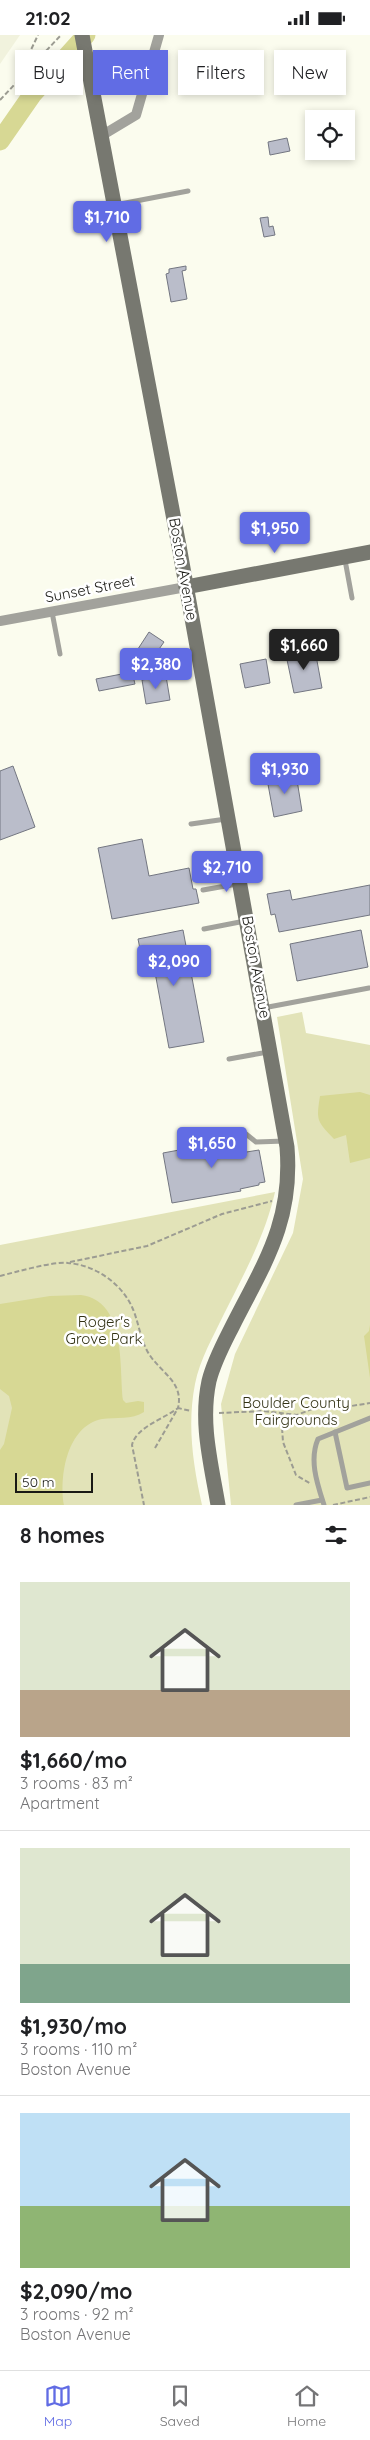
<!DOCTYPE html>
<meta charset="utf-8">
<style>
body{margin:0;font-family:Quicksand,sans-serif;background:#f2f2f2;color:#202124;height:100vh;display:flex;flex-direction:column;font-size:19px;white-space:nowrap}
*{box-sizing:border-box;margin:0}
p{font-size:16px;color:#757577}
.icon{flex:none;width:28px;height:28px;fill:none;stroke:currentColor;stroke-width:2;stroke-linecap:round;stroke-linejoin:round}
.map{position:relative;height:1470px;overflow:hidden}
.details{display:flex;flex-direction:column;background:#fff;flex:1}
.details>*{flex:none}
.banner{position:absolute;left:15px;top:15px;width:340px;height:45px;display:flex;gap:10px}
.controls{position:absolute;left:305px;top:75px;display:grid;gap:10px}
.controls a{display:grid;place-items:center;width:50px;height:50px;border-radius:0px;background:#fff;box-shadow:0 2px 8px #0003;font-size:25px}
.scale{position:absolute;left:15px;bottom:12px;width:78px;box-sizing:border-box;padding-left:5px;border:2px solid #191914;border-top:0;font-size:14px;line-height:18px;white-space:nowrap;color:#191914;-webkit-text-stroke:4px #fff;paint-order:stroke}
.price{position:absolute;translate:-50% -42px;padding:0 11px;border-radius:5px;background:#616ce4;color:#fff;font-size:16px;line-height:32px;filter:drop-shadow(0 1px 2px #0008)}
.price::after{content:'';position:absolute;left:50%;top:30px;width:15px;height:11px;margin-left:-8px;background:inherit;clip-path:polygon(0 0,100% 0,50% 100%)}
.price.on{background:#222;color:#fff}
ul{padding:0;list-style:none}
li{display:grid;align-content:center;gap:10px;height:265px;padding:0 20px}
li+li{border-top:1px solid #e0e0e0}
li span{display:grid;place-items:center;height:155px;border-radius:0px;color:#555}
li>.icon{margin-inline-start:auto}
span .icon{width:90px;height:90px;fill:#fffc;stroke-width:1}
li b{font-size:21px}
h2{display:flex;justify-content:space-between;align-items:center;height:60px;padding:0 20px;font-size:21px}
.tag{padding:0 18px;border-radius:0px;background:#fff;box-shadow:0 2px 8px #0003;font-size:18px;line-height:45px}
.tag.on{background:#616ce4;color:#fff}
.status{display:flex;justify-content:space-between;align-items:center;height:35px;padding:0 25px;background:#fff;direction:ltr}
.status svg{height:14px;fill:currentColor}
.tab-bar{display:flex;justify-content:space-around;align-items:center;height:70px;border-top:1px solid #e0e0e0;background:#fff;font-size:14px;color:#757577}
.tab-bar a{display:grid;justify-items:center;gap:2px}
.tab-bar .on{color:#616ce4}
.map>svg:first-child{display:block}
</style>
<div class="status"><b>21:02</b><svg viewBox="0 0 49 12"><path d="M0 12V9h3v3zM5 12V6h3v6zM10 12V3h3v9zM15 12V0h3v12zM26 1h20v11H26zM47 4h2v5h-2z"/></svg></div>
<div class="map">
<svg width="370" height="1470" viewBox="0 0 370 1470">
<rect width="100%" height="100%" fill="#fbfcee"/>
<polygon fill="#f1f2dd" points="0,0 20,0 0,29"/>
<g fill="#e2e3b8">
<polygon points="302,977 306,998 370,1010 370,1470 231,1470 221,1369 235,1319 293,1198 303,1144 277,982"/>
<path d="M275 1157C265 1201 244 1239 224 1279 213 1302 200 1324 195 1349 187 1390 193 1430 202 1470H0V1210Z"/>
</g>
<g fill="#d7d894">
<path d="M360 1057 370 1060V1123L350 1128 346 1100 334 1104C317 1086 316 1086 320 1061Z"/>
<path d="M81 1260C127 1266 119 1333 123 1365L126 1368 138 1366 144 1367V1377C132 1385 116 1382 102 1384 67 1391 59 1441 64 1470H0V1415L4 1409 12 1373 9 1361 0 1354V1269L50 1261Z"/>
<polygon points="370,1290 370,1343 364,1301 369,1296"/>
</g>
<g fill="none" stroke-linecap="round" stroke-linejoin="round">
<polyline stroke="#d7d894" stroke-width="19" points="0,106 32,60 86,0"/>
</g>
<g fill="#babdca" stroke="#737681">
<polygon points="287,103 290,116 270,120 268,107"/>
<polygon points="268,182 269,192 273,191 275,200 264,202 260,183"/>
<polygon points="186,231 186,235 182,236 187,264 171,267 166,239 169,238 169,234"/>
<polygon points="149,597 164,607 150,627 136,617"/>
<polygon points="315,615 322,653 294,658 286,620"/>
<polygon points="266,624 270,648 245,653 240,629"/>
<polygon points="132,637 135,649 99,656 96,644"/>
<polygon points="166,641 170,665 146,669 142,645"/>
<polygon points="13,731 35,792 0,805 0,736"/>
<polygon points="296,739 302,776 274,782 267,744"/>
<polygon points="142,804 149,841 189,833 193,854 196,854 199,868 112,884 98,813"/>
<polygon points="370,850 370,880 279,897 275,879 271,880 267,859 290,855 292,865"/>
<polygon points="183,895 204,1007 169,1013 154,932 144,934 138,904"/>
<polygon points="361,895 368,932 297,946 290,909"/>
<polygon points="230,1095 234,1119 259,1115 265,1147 259,1148 259,1150 240,1154 241,1156 172,1168 163,1118 206,1110 204,1100"/>
</g>
<g fill="none" stroke-linecap="round" stroke-linejoin="round">
<g stroke="#9c9c92" stroke-width="2" stroke-dasharray="5 2.5" stroke-linecap="butt">
<polyline points="29,36 29,19 38,0"/>
<polyline points="0,65 61,0"/>
<polyline points="70,1227 147,1211 222,1179 272,1166"/>
<path d="M0 1241C16 1237 54 1226 68 1228 95 1230 121 1248 132 1272 139 1287 140 1305 149 1319 161 1338 184 1347 178 1373 164 1384 136 1392 132 1410L144 1470"/>
<polyline points="219,1378 263,1376 297,1380 317,1372 345,1372 370,1368"/>
<polyline points="281,1378 283,1407 296,1440 311,1449"/>
<polyline points="155,1413 178,1373 191,1376"/>
<polyline points="333,1470 370,1462"/>
</g>
<g stroke="#a2a29c" stroke-width="5">
<polyline points="115,170 188,156"/>
<polyline points="345,525 352,563"/>
<polyline points="52,577 60,619"/>
<polyline points="191,789 226,784"/>
<polyline points="203,855 237,849"/>
<polyline points="204,894 245,886"/>
<polyline points="263,973 369,953"/>
<polyline points="229,1024 268,1017"/>
<polyline points="246,1099 256,1107 285,1106"/>
<polyline points="335,1397 347,1453 370,1448"/>
<polyline points="296,1470 322,1465"/>
<path d="M324 1470C317 1448 309 1425 318 1404L370 1383"/>
</g>
<g stroke="#a2a29c" stroke-width="10">
<polyline points="101,101 136,80 159,0"/>
<polyline points="0,586 186,552"/>
</g>
<g stroke="#777870" stroke-width="15">
<path d="M82 0 179 511 287 1112C293 1186 265 1227 233 1290 224 1308 214 1326 209 1346 200 1388 211 1428 218 1470"/>
<polyline points="186,552 370,517"/>
</g>
</g>
<g text-anchor="middle" stroke-width="5" stroke-linejoin="round" paint-order="stroke">
<g font-size="15" fill="#191914" stroke="#fff">
<text transform="translate(183 534) rotate(80)" y="5">Boston Avenue</text>
<text transform="translate(90 554) rotate(-11)" y="5">Sunset Street</text>
<text transform="translate(256 932) rotate(80)" y="5">Boston Avenue</text>
</g>
<g font-size="15" fill="#323214" stroke="#fff">
<text x="104" y="1292">Roger's<tspan x="104" dy="17">Grove Park</tspan></text>
<text x="296" y="1373">Boulder County<tspan x="296" dy="17">Fairgrounds</tspan></text>
</g>
</g>
</svg>
<div class="controls">
<a><svg class="icon" aria-label="locate" viewBox="0 0 24 24"><circle cx="12" cy="12" r="6"/><path d="M12 2v4M12 18v4M2 12h4M18 12h4"/></svg></a>
</div>
<div class="scale">50 m</div>
<b class="price" style="left:107px;top:208px">$1,710</b>
<b class="price" style="left:275px;top:519px">$1,950</b>
<b class="price on" style="left:304px;top:636px">$1,660</b>
<b class="price" style="left:156px;top:655px">$2,380</b>
<b class="price" style="left:285px;top:760px">$1,930</b>
<b class="price" style="left:227px;top:858px">$2,710</b>
<b class="price" style="left:174px;top:952px">$2,090</b>
<b class="price" style="left:212px;top:1134px">$1,650</b>
<div class="banner">
<a class="tag">Buy</a>
<a class="tag on">Rent</a>
<a class="tag">Filters</a>
<a class="tag">New</a>
</div>
</div>
<section class="details">
<h2>8 homes<svg class="icon" aria-label="filters" viewBox="0 0 24 24"><path d="M4 7h16M4 17h16"/><circle cx="9" cy="7" r="2"/><circle cx="15" cy="17" r="2"/></svg></h2>
<ul>
<li><span style="background:linear-gradient(#dfe7d0 70%,#b9a48a 0)"><svg class="icon" aria-label="home" viewBox="0 0 24 24"><path d="M3 11l9-7 9 7M6 9v11h12V9"/></svg></span><div><b>$1,660/mo</b><p>3 rooms · 83 m²</p><p>Apartment</p></div></li>
<li><span style="background:linear-gradient(#dfe7d0 75%,#7fa58c 0)"><svg class="icon" aria-label="home" viewBox="0 0 24 24"><path d="M3 11l9-7 9 7M6 9v11h12V9"/></svg></span><div><b>$1,930/mo</b><p>3 rooms · 110 m²</p><p>Boston Avenue</p></div></li>
<li><span style="background:linear-gradient(#bfe0f5 60%,#8fb573 0)"><svg class="icon" aria-label="home" viewBox="0 0 24 24"><path d="M3 11l9-7 9 7M6 9v11h12V9"/></svg></span><div><b>$2,090/mo</b><p>3 rooms · 92 m²</p><p>Boston Avenue</p></div></li>
</ul>
</section>
<nav class="tab-bar">
<a class="on"><svg class="icon" aria-label="map" viewBox="0 0 24 24"><path d="M3 6l6-2 6 2 6-2v14l-6 2-6-2-6 2zM9 4v14M15 6v14"/></svg>Map</a>
<a><svg class="icon" aria-label="saved" viewBox="0 0 24 24"><path d="M7 4h10v16l-5-4-5 4z"/></svg>Saved</a>
<a><svg class="icon" aria-label="home" viewBox="0 0 24 24"><path d="M3 11l9-7 9 7M6 9v11h12V9"/></svg>Home</a>
</nav>
